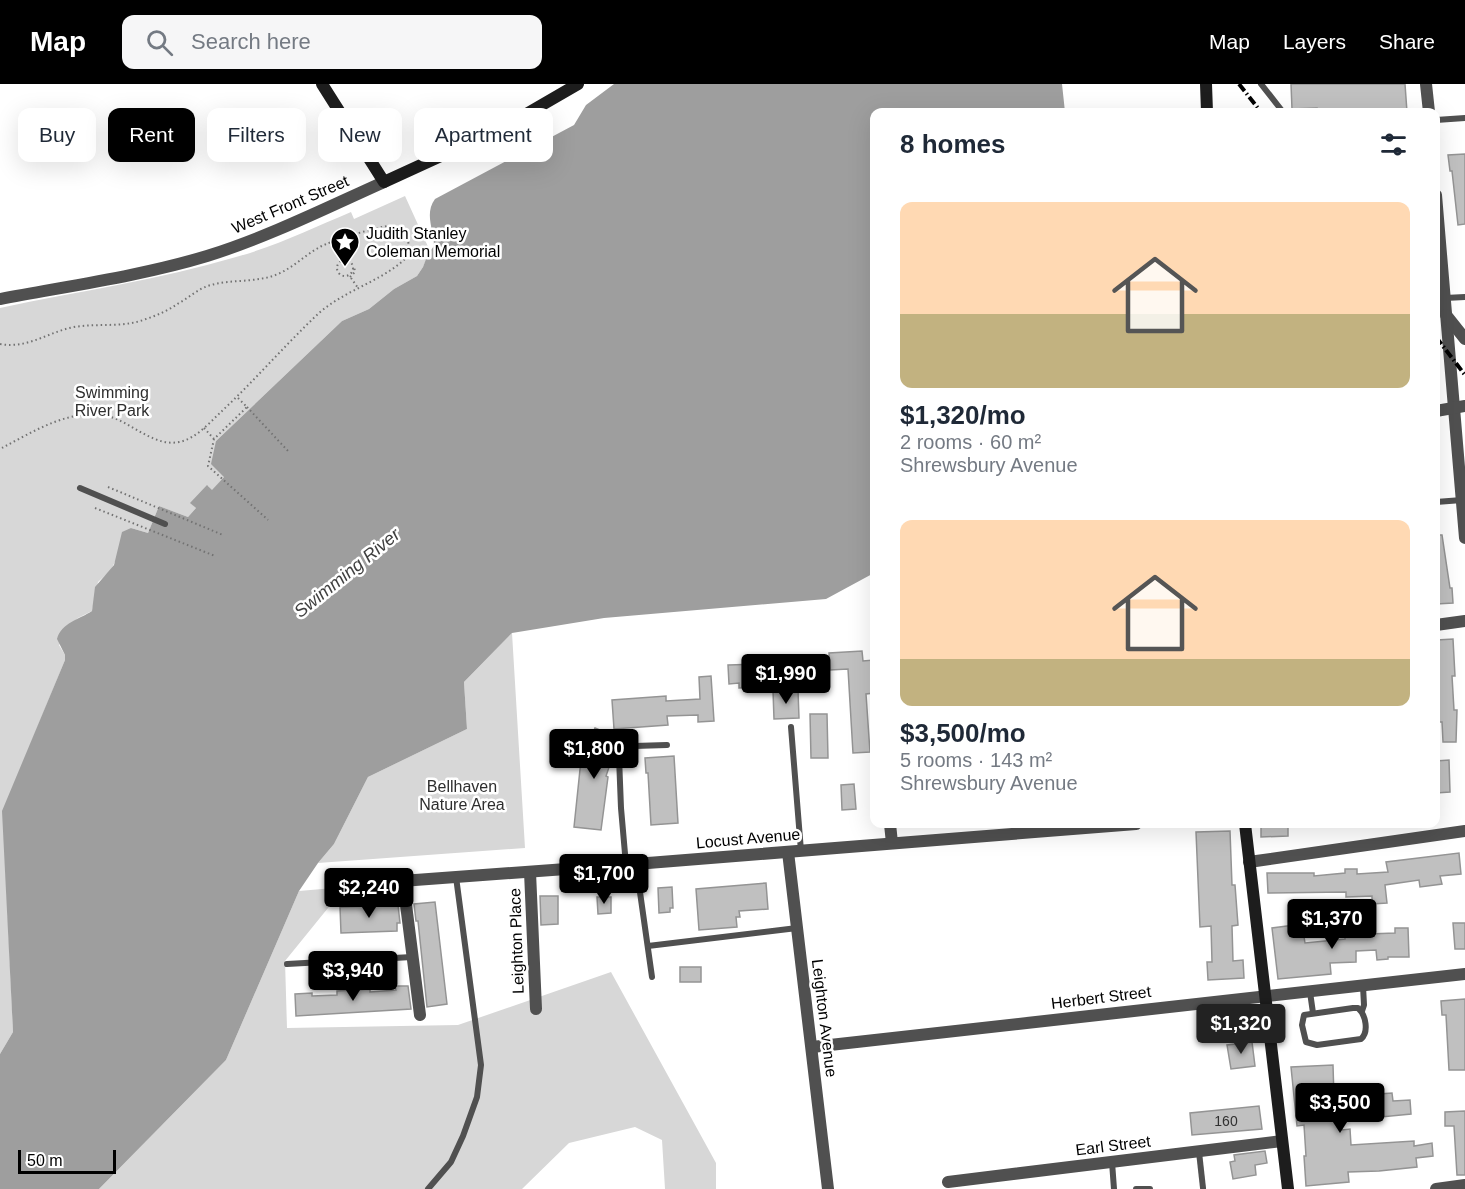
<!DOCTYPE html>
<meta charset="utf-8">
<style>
body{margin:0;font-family:Helvetica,sans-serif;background:#f6f6f7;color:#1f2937;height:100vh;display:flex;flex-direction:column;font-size:22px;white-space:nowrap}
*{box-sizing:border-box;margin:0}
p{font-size:20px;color:#747a83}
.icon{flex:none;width:33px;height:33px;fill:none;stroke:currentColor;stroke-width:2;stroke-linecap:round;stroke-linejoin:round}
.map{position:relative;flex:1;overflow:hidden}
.drawer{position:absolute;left:870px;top:24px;width:570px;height:720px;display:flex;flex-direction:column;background:#fff;border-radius:12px;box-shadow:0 6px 24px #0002}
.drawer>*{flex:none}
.guide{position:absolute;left:18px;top:24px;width:570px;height:54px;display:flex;gap:12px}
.scale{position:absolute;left:18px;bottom:15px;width:98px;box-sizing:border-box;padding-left:6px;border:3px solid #000;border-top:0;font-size:16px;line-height:21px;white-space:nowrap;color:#000;-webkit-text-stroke:4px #fff;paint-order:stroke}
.price{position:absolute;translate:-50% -51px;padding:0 14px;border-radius:6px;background:#000;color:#fff;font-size:20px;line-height:39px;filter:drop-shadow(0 2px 3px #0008)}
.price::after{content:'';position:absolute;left:50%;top:36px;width:18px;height:14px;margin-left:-9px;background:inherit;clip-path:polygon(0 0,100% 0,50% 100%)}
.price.selected{background:#222;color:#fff}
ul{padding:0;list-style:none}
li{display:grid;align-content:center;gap:12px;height:318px;padding:0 30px}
li span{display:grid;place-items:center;height:186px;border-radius:12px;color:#555}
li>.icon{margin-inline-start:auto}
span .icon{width:108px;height:108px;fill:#fffc;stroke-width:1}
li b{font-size:26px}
h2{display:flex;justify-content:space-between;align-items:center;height:72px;padding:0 30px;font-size:26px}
.pill{padding:0 21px;border-radius:12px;background:#fff;box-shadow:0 6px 24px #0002;font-size:21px;line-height:54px}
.pill.selected{background:#000;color:#fff}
header{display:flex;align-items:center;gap:36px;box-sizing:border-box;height:84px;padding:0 30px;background:#000;color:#fff}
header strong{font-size:28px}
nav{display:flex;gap:33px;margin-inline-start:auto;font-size:21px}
.search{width:420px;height:54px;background:#f6f6f7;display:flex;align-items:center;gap:15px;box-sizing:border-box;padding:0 21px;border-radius:12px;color:#747a83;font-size:22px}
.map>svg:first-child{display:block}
</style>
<header>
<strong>Map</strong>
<div class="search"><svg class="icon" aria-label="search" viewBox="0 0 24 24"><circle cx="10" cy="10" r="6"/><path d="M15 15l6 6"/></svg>Search here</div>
<nav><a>Map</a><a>Layers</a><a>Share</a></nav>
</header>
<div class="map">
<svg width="1465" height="1105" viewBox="0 0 1465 1105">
<rect width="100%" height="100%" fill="#fff"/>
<g fill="#d7d7d7">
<path d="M405 112 430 167 423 183 417 192 394 205 369 225 342 237 216 357 224 393 212 407 208 402 191 419 196 424 188 433 159 422 148 449 131 444 111 486 98 498 92 527 78 534 59 561 65 571V576L3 727 13 948 0 970V224C79 207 159 196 236 173 276 162 313 144 351 128L354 135Z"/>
<polygon points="512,549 525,764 318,779 334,760 368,693 467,645 464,598"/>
<polygon points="345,803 285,877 287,944 458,941 611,888 716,1079 716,1105 665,1105 662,1056 635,1043 569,1059 522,1105 99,1105 226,976 299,807"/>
</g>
<path fill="#9e9e9e" d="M614 0H1062L1065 28H874V489L826 515 604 534 512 549 464 598 467 645 368 693 334 760 318 779 299 807 226 976 99 1105H0V970L13 948 2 727 65 576V571L57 555C61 539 80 535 92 527L95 503 114 481 122 448 131 444 148 449 159 422 188 433 196 424 190 419 207 401 212 406 224 393 211 380 216 357 342 237 369 225 394 205 417 192 423 183 428 170 434 162C434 146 424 130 435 115L574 41 586 21Z"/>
<g fill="#c0c0c0" stroke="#949494" stroke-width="1.5">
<polygon points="1291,0 1405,0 1407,28 1317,28 1317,24 1292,25"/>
<polygon points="1465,70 1465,140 1458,141 1452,87 1450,87 1448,71"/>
<polygon points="1436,451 1442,451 1450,504 1452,504 1453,519 1436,520"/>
<polygon points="1453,555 1455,592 1452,592 1454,626 1457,626 1456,658 1443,658 1442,638 1438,638 1438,617 1436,617 1436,563 1437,563 1437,556"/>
<polygon points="862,567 863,577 874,576 874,609 866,610 870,668 853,669 848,585 830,586 829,569"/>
<polygon points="761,580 762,603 739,604 739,599 729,600 728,581"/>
<polygon points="711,592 714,637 698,638 698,631 667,632 668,641 614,645 612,616 666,612 666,617 700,615 699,593"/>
<polygon points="798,606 799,634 774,635 773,607"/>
<polygon points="810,630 827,630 828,674 811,674"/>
<polygon points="595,644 619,654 606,692 608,693 601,746 574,743 581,676"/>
<polygon points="674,672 678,739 651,741 648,689 646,689 645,674"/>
<polygon points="1449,676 1450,708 1436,709 1436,677"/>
<polygon points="854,700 856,725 842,726 841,701"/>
<polygon points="1261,740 1288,740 1288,752 1261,753"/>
<polygon points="1230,747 1232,801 1235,801 1238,841 1232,842 1233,877 1243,876 1244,894 1208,896 1207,878 1212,878 1211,842 1200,843 1196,748"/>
<polygon points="1459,769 1461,790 1440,792 1442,800 1420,803 1419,796 1385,801 1387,819 1372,820 1372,812 1346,813 1346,808 1268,809 1267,789 1314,789 1314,792 1345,789 1345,785 1357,785 1357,790 1388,788 1386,778"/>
<polygon points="766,799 768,825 739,827 740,833 736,833 737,843 699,846 696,805"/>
<polygon points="672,803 673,824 670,824 670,828 659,829 658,804"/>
<polygon points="540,812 558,812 558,840 541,841"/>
<polygon points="597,813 611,813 611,829 598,830"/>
<polygon points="435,818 447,920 427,923 418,837 416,837 414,820"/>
<polygon points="398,821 400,839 397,839 397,847 341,849 340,823"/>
<polygon points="1366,836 1368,850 1395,849 1395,844 1408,844 1409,873 1388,873 1388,875 1377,876 1376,866 1356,867 1356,878 1330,879 1331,890 1278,895 1272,844 1302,840 1305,859 1345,855 1345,852 1358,852 1356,838"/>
<polygon points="1453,839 1465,839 1465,865 1455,865"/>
<rect x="680" y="883" width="21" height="15"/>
<polygon points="395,902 408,902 411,925 296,932 295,910 312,909 312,912 337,911 337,907 370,905 370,908 396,906"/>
<polygon points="1465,915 1465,986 1449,986 1446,931 1442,931 1441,917"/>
<polygon points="1221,933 1224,954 1210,956 1207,935"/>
<polygon points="1252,958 1255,982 1231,985 1227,961"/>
<polygon points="1333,981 1334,1014 1340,1014 1342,1046 1350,1045 1351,1061 1414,1057 1414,1062 1432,1059 1433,1072 1416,1074 1417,1083 1379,1087 1348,1088 1349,1098 1306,1102 1304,1072 1306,1072 1304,1041 1297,1042 1291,983"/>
<polygon points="1392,1009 1393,1017 1410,1016 1411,1030 1381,1033 1379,1010"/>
<polygon points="1259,1022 1262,1045 1192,1051 1190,1029"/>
<polygon points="1465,1027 1465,1091 1457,1091 1454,1042 1445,1042 1445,1028"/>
<polygon points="1265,1067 1267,1079 1255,1081 1256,1091 1233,1095 1230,1078 1235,1077 1234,1071"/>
</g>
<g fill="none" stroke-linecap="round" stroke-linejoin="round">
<g stroke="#727272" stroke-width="2" stroke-dasharray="1.5 3" stroke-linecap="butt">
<circle cx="345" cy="184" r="8"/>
<polyline points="350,193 355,188 354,182"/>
<polyline points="351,194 358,204"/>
<path d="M0 260C28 265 48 248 74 243 99 239 123 244 146 235 158 231 169 226 179 219 190 213 199 204 211 201 232 195 257 199 278 190 294 183 305 171 320 163 330 157 379 142 390 142 407 142 414 163 404 176 379 198 344 207 319 229 286 260 256 295 223 326 210 338 196 355 179 358 155 363 133 340 111 333 72 322 33 348 0 365"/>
<polyline points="238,314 247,323 214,355 208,382 268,436"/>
<polyline points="247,323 288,367"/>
<polyline points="204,344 214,355"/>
<polyline points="108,403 223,451"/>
<polyline points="95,424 215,472"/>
</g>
<g stroke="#505050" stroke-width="6">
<polyline points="1261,0 1283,28"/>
<polyline points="1436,36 1465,34"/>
<polyline points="1445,214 1465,213"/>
<polyline points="80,404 165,440"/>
<polyline points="1436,418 1462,416"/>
<polyline points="791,643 801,767"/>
<polyline points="636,780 652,893"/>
<polyline points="626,781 621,724 619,673 634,662 667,661"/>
<polyline points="648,862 797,844"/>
<polyline points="287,880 412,873"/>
<polyline points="1310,908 1313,929"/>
<path d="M1353 924H1358C1366 931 1369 948 1361 955L1317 961 1306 958 1302 941 1304 931Z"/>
<polyline points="1362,927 1364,921 1363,902"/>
<polyline points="1199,1068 1203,1104"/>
<polyline points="1112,1078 1114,1105"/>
<polyline points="428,1105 451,1078 463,1052 477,1013 481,981 456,793"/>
<polyline points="1136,1105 1150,1105"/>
</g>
<g stroke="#505050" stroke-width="12">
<polyline points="1426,0 1429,28"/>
<polyline points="1436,111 1465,454"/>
<polyline points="1446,231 1465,255"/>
<polyline points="1436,327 1465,322"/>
<polyline points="1436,541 1465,537"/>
<polyline points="890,740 892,759"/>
<polyline points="788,768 828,1105"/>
<polyline points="1249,778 1465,747"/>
<polyline points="530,788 536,925"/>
<polyline points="403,797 420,931"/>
<polyline points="361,800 648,779 1136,740"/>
<polyline points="812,963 1465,890"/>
<polyline points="948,1098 1282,1057"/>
<polyline points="1436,1105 1465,1101"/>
</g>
<path stroke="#505050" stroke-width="12" d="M0 215C68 202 141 192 207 172 268 153 326 124 384 98"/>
<g stroke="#1d1d1d" stroke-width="12">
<polyline points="322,0 384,98 504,43 578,0"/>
<polyline points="1206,0 1207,28"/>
<polyline points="1245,740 1288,1105"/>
</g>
<g stroke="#000" stroke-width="4" stroke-dasharray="9 3 1.5 3" stroke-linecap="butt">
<polyline points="1239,0 1261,28"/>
<polyline points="1436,253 1465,291"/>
</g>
</g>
<defs>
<g id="sight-pin" transform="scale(1.5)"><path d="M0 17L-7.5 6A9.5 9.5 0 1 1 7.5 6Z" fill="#000" stroke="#fff"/><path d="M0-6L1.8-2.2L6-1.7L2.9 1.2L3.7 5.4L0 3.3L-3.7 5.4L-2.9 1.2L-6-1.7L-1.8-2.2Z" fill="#fff"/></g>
</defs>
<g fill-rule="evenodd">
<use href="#sight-pin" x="345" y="158"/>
</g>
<g text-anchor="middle" stroke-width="5" stroke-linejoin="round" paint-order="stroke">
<g font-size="14" fill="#303030">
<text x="1226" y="1042">160</text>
</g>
<g font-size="16" fill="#000" stroke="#fff">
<text transform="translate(290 120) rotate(-23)" y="6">West Front Street</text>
<text transform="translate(748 754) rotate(-5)" y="6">Locust Avenue</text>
<text transform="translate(516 857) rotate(-92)" y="6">Leighton Place</text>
<text transform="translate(1101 913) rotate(-7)" y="6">Herbert Street</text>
<text transform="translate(825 934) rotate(83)" y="6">Leighton Avenue</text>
<text transform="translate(1113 1061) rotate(-7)" y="6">Earl Street</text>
</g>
<g font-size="16" fill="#000" stroke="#fff" text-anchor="start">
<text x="366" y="155">Judith Stanley<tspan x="366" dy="18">Coleman Memorial</tspan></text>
</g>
<g font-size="16" fill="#2e2e2e" stroke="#fff">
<text x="112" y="314">Swimming<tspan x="112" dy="18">River Park</tspan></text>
<text x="462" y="708">Bellhaven<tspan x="462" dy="18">Nature Area</tspan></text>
</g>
<g font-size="18" font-style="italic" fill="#3f3f3f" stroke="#fff">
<text transform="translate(347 489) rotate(-39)" y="6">Swimming River</text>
</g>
</g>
</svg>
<div class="scale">50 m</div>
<b class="price" style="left:786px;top:621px">$1,990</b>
<b class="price" style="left:594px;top:696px">$1,800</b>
<b class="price" style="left:604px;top:821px">$1,700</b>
<b class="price" style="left:369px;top:835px">$2,240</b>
<b class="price" style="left:1332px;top:866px">$1,370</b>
<b class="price" style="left:353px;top:918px">$3,940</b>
<b class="price selected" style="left:1241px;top:971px">$1,320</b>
<b class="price" style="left:1340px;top:1050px">$3,500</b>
<div class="guide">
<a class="pill">Buy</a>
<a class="pill selected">Rent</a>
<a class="pill">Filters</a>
<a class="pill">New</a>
<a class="pill">Apartment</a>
</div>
<section class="drawer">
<h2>8 homes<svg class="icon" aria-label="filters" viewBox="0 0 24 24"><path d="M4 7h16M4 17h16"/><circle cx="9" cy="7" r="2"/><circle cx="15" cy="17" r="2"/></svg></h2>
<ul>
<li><span style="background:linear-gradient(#ffd9b3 60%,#c2b280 0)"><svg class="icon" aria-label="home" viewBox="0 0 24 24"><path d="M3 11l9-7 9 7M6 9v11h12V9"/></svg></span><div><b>$1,320/mo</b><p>2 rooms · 60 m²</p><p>Shrewsbury Avenue</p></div></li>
<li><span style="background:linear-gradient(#ffd9b3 75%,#c2b280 0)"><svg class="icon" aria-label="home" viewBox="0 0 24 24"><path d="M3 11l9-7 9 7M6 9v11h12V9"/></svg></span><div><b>$3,500/mo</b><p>5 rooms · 143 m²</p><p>Shrewsbury Avenue</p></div></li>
</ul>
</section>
</div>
